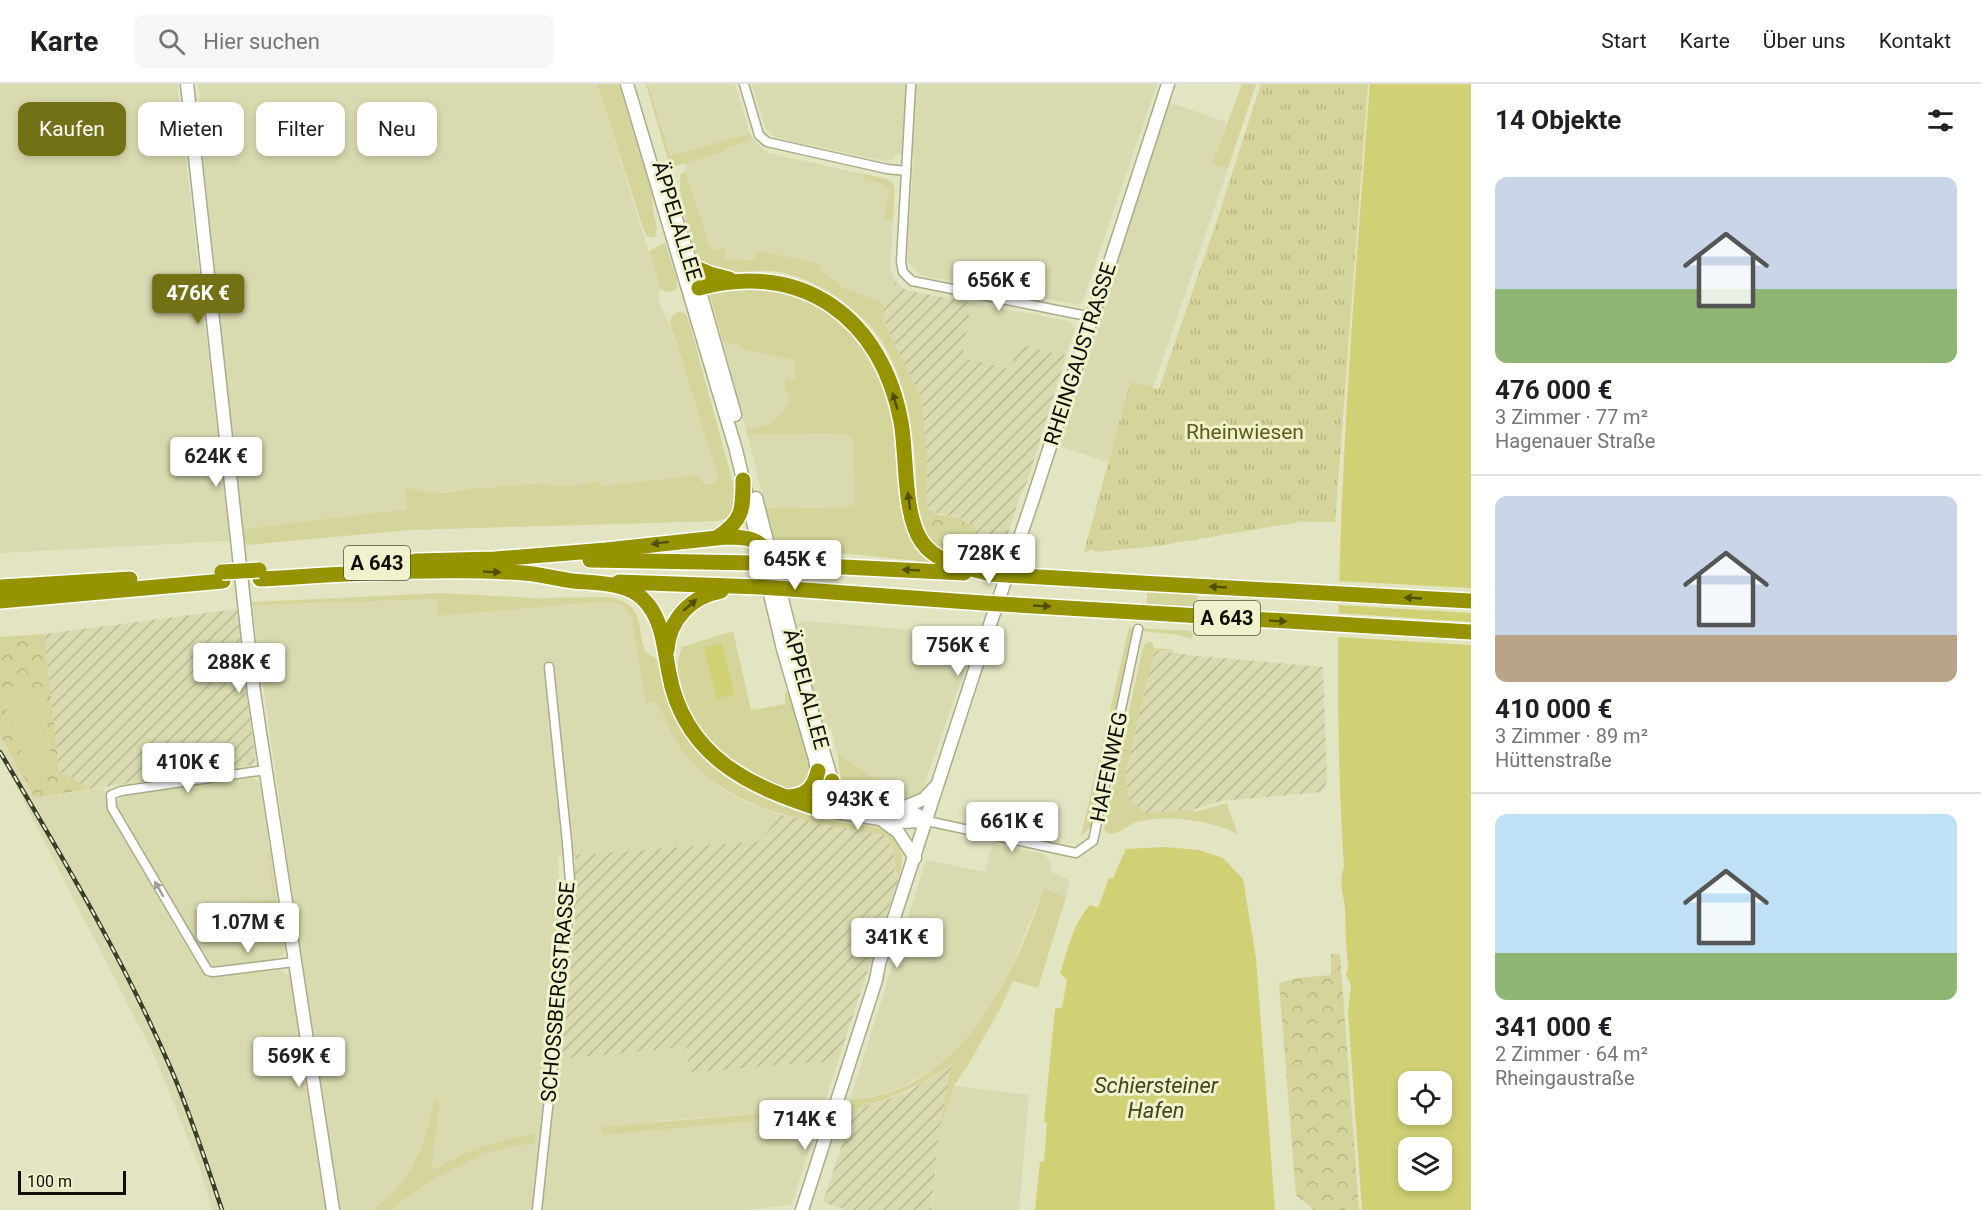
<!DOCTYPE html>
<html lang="de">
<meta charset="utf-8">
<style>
body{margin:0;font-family:Roboto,sans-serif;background:#f6f6f6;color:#202124;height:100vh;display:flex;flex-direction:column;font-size:22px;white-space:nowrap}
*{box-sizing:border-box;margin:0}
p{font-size:20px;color:#757577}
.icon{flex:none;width:33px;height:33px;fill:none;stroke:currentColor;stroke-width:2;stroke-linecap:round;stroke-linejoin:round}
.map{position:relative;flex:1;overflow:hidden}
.details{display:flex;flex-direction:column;background:#fff;width:510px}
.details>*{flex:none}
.top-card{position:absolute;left:18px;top:18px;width:570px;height:54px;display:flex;gap:12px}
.fabs{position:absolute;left:1398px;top:987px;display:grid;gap:12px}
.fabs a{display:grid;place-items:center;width:54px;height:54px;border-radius:12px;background:#fff;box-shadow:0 3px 9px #0003;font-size:30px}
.scale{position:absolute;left:18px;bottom:15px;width:108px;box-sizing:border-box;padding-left:6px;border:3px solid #0d0d03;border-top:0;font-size:16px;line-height:21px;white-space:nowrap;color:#0d0d03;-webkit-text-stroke:4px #f0f2ce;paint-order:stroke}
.price{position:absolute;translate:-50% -51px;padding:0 14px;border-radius:6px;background:#fff;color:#222;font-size:20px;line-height:39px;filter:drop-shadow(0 2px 3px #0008)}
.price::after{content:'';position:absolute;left:50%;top:36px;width:18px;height:14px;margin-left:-9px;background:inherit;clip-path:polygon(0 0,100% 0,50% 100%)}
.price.active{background:#727115;color:#fff}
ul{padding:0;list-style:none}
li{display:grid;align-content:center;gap:12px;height:318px;padding:0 24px}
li+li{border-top:2px solid #e0e0e0}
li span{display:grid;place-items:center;height:186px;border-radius:12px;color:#555}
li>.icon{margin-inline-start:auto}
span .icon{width:108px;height:108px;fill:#fffc;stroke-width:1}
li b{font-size:26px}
h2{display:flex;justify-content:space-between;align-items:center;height:72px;padding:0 24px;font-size:26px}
.pill{padding:0 21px;border-radius:12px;background:#fff;box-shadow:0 3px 9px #0003;font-size:21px;line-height:54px}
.pill.active{background:#727115;color:#fff}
header{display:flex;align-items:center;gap:36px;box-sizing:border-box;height:84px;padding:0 30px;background:#fff;border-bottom:2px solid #e0e0e0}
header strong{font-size:28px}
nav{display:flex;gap:33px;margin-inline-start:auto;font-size:21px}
.search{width:420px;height:54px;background:#f6f6f6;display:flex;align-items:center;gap:15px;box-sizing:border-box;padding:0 21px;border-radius:12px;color:#757577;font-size:22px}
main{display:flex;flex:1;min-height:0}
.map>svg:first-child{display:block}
</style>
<header>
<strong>Karte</strong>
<div class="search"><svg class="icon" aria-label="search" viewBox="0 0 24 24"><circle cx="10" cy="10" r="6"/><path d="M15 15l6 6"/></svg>Hier suchen</div>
<nav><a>Start</a><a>Karte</a><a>Über uns</a><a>Kontakt</a></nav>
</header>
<main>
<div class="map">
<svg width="1471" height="1126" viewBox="0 0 1471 1126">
<defs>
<pattern id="industrial-furrows" width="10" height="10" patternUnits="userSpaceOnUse" patternTransform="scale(1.5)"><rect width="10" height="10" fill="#d9daaf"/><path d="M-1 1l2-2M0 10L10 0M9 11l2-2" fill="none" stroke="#b9ba95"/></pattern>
<pattern id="forest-crowns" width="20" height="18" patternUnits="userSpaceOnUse" patternTransform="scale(1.5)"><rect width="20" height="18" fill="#d4d59a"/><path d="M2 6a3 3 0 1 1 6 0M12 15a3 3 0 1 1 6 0" fill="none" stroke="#b5b683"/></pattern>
<pattern id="park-tufts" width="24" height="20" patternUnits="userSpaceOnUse" patternTransform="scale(1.5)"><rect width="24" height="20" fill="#d4d59a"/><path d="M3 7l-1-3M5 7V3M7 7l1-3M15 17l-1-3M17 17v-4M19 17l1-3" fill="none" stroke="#b5b683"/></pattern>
</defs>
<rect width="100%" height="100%" fill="#e3e4c1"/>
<g fill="#d9daaf">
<polygon points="0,0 177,0 230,457 0,469"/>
<polygon points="198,0 597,0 660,205 658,214 661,224 668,236 713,372 718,391 717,396 713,400 703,399 699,391 600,402 599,397 561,403 538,399 483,404 482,403 429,410 416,409 405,403 407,425 243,445 202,69 204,51"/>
<polygon points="648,0 735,0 749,47 756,59 762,64 769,69 885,95 893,99 895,107 890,185 896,198 884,219 844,204 820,184 820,181 724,175 717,166 713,166 709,160 681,69 670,72"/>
<polygon points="752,0 1157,0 1084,213 1079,220 1075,220 924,192 918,189 909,179 907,173 914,71 898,70 892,76 884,77 774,53 765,43"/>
<polygon points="1168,18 1226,38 1213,79 1228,84 1153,304 1130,298 1108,378 1059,362"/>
<polygon points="971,219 1069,237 1075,244 1066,272 1017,260 1011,285 961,274"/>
<polygon points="723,259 736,260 743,265 794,275 795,296 785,294 784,303 790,315 779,333 771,340 746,346"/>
<polygon points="835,349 853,352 855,423 766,424 747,350"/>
<polygon points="437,515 438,532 612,517 623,522 632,535 646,618 657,617 683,669 723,705 747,719 781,731 760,757 558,773 560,814 557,866 545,973 561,975 687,963 689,987 838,977 823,1024 670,1036 602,1044 603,1051 820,1031 793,1117 790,1121 745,1126 212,1126 199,1082 155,973 0,671 0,651 35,714 103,704 108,720 117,718 124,711 248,692 257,696 260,700 285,865 284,870 276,876 219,884 211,882 207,879 128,746 121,750 205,894 280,886 287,890 303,887 252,521"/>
<polygon points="806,537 938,548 974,559 921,710 909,717 837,669 831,644 822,639 796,540"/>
<polygon points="993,760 1044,770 1052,781 1051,788 1067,794 1069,797 1066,813 1044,804 1007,893 989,926 966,956 944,979 900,1004 880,1011 850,1016 926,776 985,788"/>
<polygon points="954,1002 1029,1011 1019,1126 932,1126 940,1043"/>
</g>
<g fill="url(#industrial-furrows)">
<polygon points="896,198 906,206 971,219 962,274 1011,285 1017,260 1066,272 1027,398 1019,415 1006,456 987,449 976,456 975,442 964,438 960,434 931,428 927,424 927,375 922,317 883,236 884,219"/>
<polygon points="237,525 246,592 245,600 255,671 255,678 252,681 90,705 59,687 44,550"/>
<polygon points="1154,566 1197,572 1323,583 1327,697 1322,708 1221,717 1192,726 1146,729 1129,717 1125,693"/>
<polygon points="781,731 884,751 894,764 895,789 899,793 838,977 689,988 687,963 561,975 575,840 575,771 760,757"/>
<polygon points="953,978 940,1043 931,1126 846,1126 823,1118 853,1026 886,1016 909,1007 942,987"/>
</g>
<g fill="#d4d59a">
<polygon points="597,0 619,0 652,111 653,126 657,144 655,153 648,153 644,147"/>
<polygon points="646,0 648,0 670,72 749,50 751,56 729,63 725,67 676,82 673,85 670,84"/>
<polygon points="1242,0 1256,0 1228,84 1212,80"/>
<path d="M686 87 709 160 713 166 725 165V175L754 176 757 167H760L820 180V185L844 204 884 219 883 236 922 317 927 375V424L935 430 921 441C916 422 917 402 916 382 912 340 904 292 881 256 859 223 812 191 772 187 752 185 724 193 705 182 692 174 676 105 681 92L680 91Z"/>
<polygon points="865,90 887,95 894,101 893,136 884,134 890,105 885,104 885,100 864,96"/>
<path d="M665 159 677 196V204C672 209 664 209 660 204L649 167Z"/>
<path d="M716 205C734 205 753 203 771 206 838 214 879 271 892 333 897 357 896 382 901 405 903 414 909 422 913 430 921 447 929 463 937 479L851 470 803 468 777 464 766 424 855 423 853 352 835 349 747 350 746 346C774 340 775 340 790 315L784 303 785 294 795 296 794 276 743 265 736 260 723 259 710 211V208Z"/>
<path d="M678 228 684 229 688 234 736 410V422L727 434 718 437 410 446 246 461 243 445 407 425 405 402C429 415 457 406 483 403L484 404 538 399 561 403 599 397 600 402 699 391 703 399 713 400 717 396 718 391 670 239 672 232Z"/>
<polygon points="1148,494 1198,497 1196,538 1146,535"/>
<path d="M443 509 535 514 608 513C619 515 629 518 635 528 642 539 639 556 646 568 648 571 654 572 657 576 662 583 663 598 666 606 678 642 696 673 727 694 754 713 786 720 813 732 833 741 872 737 889 749 906 761 903 775 899 793 889 780 903 768 884 751 818 738 747 733 698 683 692 678 686 673 682 667 672 652 665 634 657 618L646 619 632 535 623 522 612 517 438 532 437 515 252 521V518Z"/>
<polygon points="1129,544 1190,547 1193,551 1192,555 1179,551 1134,546 1092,736 1090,743 1081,752"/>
<path d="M733 547 751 626 785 620V609L789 608C799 635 814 668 811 697L794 706C744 693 696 660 681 609 677 593 676 579 682 563Z"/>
<path d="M1148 558H1152L1154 564 1173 566V568L1154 566 1125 693 1129 717 1146 729 1192 726 1196 728 1227 719C1229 731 1235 738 1237 750 1213 736 1167 731 1140 737 1127 739 1120 753 1106 749L1104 745 1142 567 1144 561Z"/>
<polygon points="11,610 31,610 42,616 52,677 45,691 29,682 10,646 6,620"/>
<path d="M837 669 909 717C890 717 851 719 842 698 838 689 840 679 837 669Z"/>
<polygon points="269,767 276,819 243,822 243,819 274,816 267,768"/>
<path d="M1044 804 1066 813 1038 904 1013 897 1000 925 968 981 954 1002 940 1043 952 979C922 1002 889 1015 853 1026L850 1016C860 1014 871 1014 882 1011 971 986 1017 884 1044 804Z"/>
<path d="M434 1016H440L431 1087C468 1067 493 1056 536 1050L534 1059 509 1063 486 1069 429 1097 390 1126H373C410 1099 428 1060 434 1016Z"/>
<polygon points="823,1024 820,1031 602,1051 602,1043"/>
</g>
<g fill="url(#forest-crowns)" fill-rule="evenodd">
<path d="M935 430 960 434 964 438 975 442 976 456 994 462 995 467C968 476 932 471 921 441Z"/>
<path d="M44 550 59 687 90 705 35 714 0 651V553ZM11 610H31L42 616 52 677 45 690 29 682 10 646 6 620Z"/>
<polygon points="1331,870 1340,870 1359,1126 1314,1126 1296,1111 1279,899 1298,894 1331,891"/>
</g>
<polygon fill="url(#park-tufts)" points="1261,0 1368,0 1335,438 1299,438 1157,462 1094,468 1093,465 1084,468 1130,298 1159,305 1217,136"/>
<g fill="#d0d174" fill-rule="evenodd">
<path d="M1370 0H1471V1126H1362L1348 928 1351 901 1346 891C1350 881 1347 878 1347 868 1345 854 1346 839 1345 825 1344 810 1338 799 1344 783 1327 522 1350 260 1370 0ZM1408 998H1442V1030H1408ZM1408 1064H1442V1096H1408Z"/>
<polygon points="722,559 734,610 717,615 704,564"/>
<path d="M1164 763 1199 766 1223 774 1243 795 1256 874 1275 1126H1035L1040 1078H1044L1047 1039 1044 1038 1055 925 1062 923 1067 896 1060 889C1068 865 1073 840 1090 821L1098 824 1109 794H1113L1126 765Z"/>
</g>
<g fill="#e3e4c1">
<polygon points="1337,497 1471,504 1471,529 1337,521"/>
<polygon points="1336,529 1471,538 1471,561 1336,553"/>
</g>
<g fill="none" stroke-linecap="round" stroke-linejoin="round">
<g stroke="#aaab89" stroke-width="11">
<g id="street">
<polyline points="744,0 759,51 767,58 887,85 906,87"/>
<polyline points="911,0 901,178 903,188 912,197 1092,233"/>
<polyline points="265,686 121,707 111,711 112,724 208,887 213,888 294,878"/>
<polyline points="927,737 1076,769 1093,757 1138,545"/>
<polyline points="537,1126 571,810 567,758 549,583"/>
</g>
</g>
<g stroke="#aaab89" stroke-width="15">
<g id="secondary">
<polyline points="187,0 254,609 333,1126"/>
<polyline points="627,0 736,366 783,565 815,675 823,726 899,738 927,737"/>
<polyline points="671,120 697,197 735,331"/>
<path d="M756 414 802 593 832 697C856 737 896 712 927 737"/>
<polyline points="900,725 924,715 935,703"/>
<polyline points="883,737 898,748 915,774"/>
<polyline points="802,1126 876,896 879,880 984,558 1031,421 1168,0"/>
</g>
</g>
<g stroke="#fff" stroke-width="18">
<g id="highway">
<polyline points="691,182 710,190 729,195"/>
<path d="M699 204C802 176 882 234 901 338 907 371 903 432 922 458 937 480 967 483 990 490"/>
<path d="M718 453C743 436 743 426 743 396"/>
<polyline points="590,476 755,479"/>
<path d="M415 477 495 475 606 466 726 453C746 453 760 454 771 473"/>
<polyline points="784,480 964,489"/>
<path d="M260 495C348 490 436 483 524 489 540 490 556 495 573 497 594 499 626 498 642 514 663 533 664 564 669 589 684 673 750 703 823 726L831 707 832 697"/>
<polyline points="619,498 760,503"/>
<polyline points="1141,499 1471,517"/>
<polyline points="0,503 130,495"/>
<polyline points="790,505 983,519"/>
<polyline points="0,517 223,497"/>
<path d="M667 566C669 535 692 512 721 507"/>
<path d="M788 713C806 712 814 704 818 687"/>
<polyline points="817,718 865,722"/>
</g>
</g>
<use href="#street" stroke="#fff" stroke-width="8"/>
<use href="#secondary" stroke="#fff" stroke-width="12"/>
<use href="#highway" stroke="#959400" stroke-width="15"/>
<g stroke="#3d3d2d" stroke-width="4.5">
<path id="rail" d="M0 668C61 771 123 874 171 985 191 1031 206 1079 222 1126"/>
</g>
<use href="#rail" stroke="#f0f2ce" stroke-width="2" stroke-dasharray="7" stroke-linecap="butt"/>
<g stroke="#fff" stroke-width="18" stroke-linecap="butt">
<g id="highway-bridge">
<polyline points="755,479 784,480"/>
<polyline points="222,488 259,486"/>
<polyline points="990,490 1141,499"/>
<polyline points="760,503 790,505"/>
<polyline points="983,519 1471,548"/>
</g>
</g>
<use href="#highway-bridge" stroke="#959400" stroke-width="15"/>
</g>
<defs><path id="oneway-solid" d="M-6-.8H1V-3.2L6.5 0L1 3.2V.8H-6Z" transform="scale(1.5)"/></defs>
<g fill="#515002">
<use href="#oneway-solid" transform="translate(895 317) rotate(-106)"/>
<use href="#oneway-solid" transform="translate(909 417) rotate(-97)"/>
<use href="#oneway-solid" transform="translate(660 459) rotate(173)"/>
<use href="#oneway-solid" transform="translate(911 486) rotate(-177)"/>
<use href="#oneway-solid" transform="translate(492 488) rotate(3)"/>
<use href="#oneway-solid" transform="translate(1218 503) rotate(-177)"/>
<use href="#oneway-solid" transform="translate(1413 514) rotate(-177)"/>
<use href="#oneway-solid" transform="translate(690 521) rotate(-41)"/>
<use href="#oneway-solid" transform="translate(1042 522) rotate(3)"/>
<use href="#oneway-solid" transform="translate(1278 537) rotate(3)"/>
</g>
<use fill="#9e9e9a" href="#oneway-solid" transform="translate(159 805) rotate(-120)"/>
<g text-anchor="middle" stroke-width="6" stroke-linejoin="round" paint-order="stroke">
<g fill="#f0f2ce" stroke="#515240" stroke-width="1.5">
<rect x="344" y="462" width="66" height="34" rx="4.5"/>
<rect x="1194" y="517" width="66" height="34" rx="4.5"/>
</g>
<g font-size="20" font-weight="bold" fill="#0d0d03">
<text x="377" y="486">A 643</text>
<text x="1227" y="541">A 643</text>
</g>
<g font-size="21" fill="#0d0d03" stroke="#f0f2ce">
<text transform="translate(677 137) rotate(73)" y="7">ÄPPELALLEE</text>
<text transform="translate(1080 270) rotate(-72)" y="7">RHEINGAUSTRASSE</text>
<text transform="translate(806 605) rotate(75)" y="7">ÄPPELALLEE</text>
<text transform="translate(1109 683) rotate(-78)" y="7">HAFENWEG</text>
<text transform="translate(558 908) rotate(-85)" y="7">SCHOSSBERGSTRASSE</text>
</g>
<g font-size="21" fill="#5c5c18" stroke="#f0f2ce">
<text x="1245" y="355">Rheinwiesen</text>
</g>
<g font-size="22" font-style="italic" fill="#44441d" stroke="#f0f2ce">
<text x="1156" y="1009">Schiersteiner<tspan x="1156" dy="25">Hafen</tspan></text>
</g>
</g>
</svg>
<div class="fabs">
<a><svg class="icon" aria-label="locate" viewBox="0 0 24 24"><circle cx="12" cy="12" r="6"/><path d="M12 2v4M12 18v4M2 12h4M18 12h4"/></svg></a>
<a><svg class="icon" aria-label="layers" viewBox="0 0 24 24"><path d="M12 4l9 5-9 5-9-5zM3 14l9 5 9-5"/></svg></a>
</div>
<div class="scale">100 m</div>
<b class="price" style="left:999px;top:228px">656K €</b>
<b class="price active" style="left:198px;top:241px">476K €</b>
<b class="price" style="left:216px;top:404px">624K €</b>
<b class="price" style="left:989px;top:501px">728K €</b>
<b class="price" style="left:795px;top:507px">645K €</b>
<b class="price" style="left:958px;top:593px">756K €</b>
<b class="price" style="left:239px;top:610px">288K €</b>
<b class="price" style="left:188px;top:710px">410K €</b>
<b class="price" style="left:858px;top:747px">943K €</b>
<b class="price" style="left:1012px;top:769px">661K €</b>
<b class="price" style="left:248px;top:870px">1.07M €</b>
<b class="price" style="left:897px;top:885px">341K €</b>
<b class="price" style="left:299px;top:1004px">569K €</b>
<b class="price" style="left:805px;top:1067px">714K €</b>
<div class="top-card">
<a class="pill active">Kaufen</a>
<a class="pill">Mieten</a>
<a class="pill">Filter</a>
<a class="pill">Neu</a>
</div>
</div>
<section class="details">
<h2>14 Objekte<svg class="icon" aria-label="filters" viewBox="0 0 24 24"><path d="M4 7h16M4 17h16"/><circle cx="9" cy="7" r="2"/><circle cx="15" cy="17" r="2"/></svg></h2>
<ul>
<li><span style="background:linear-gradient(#c9d6e8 60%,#8fb573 0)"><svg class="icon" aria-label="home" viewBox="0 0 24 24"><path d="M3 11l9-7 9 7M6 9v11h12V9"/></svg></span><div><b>476 000 €</b><p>3 Zimmer · 77 m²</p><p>Hagenauer Straße</p></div></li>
<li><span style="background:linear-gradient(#c9d6e8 75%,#b9a48a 0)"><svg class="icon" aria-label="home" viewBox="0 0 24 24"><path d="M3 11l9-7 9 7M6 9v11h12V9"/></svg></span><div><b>410 000 €</b><p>3 Zimmer · 89 m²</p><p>Hüttenstraße</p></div></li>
<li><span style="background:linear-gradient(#bfe0f5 75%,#8fb573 0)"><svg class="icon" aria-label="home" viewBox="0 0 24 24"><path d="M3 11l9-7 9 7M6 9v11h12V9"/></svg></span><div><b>341 000 €</b><p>2 Zimmer · 64 m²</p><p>Rheingaustraße</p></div></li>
</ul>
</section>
</main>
